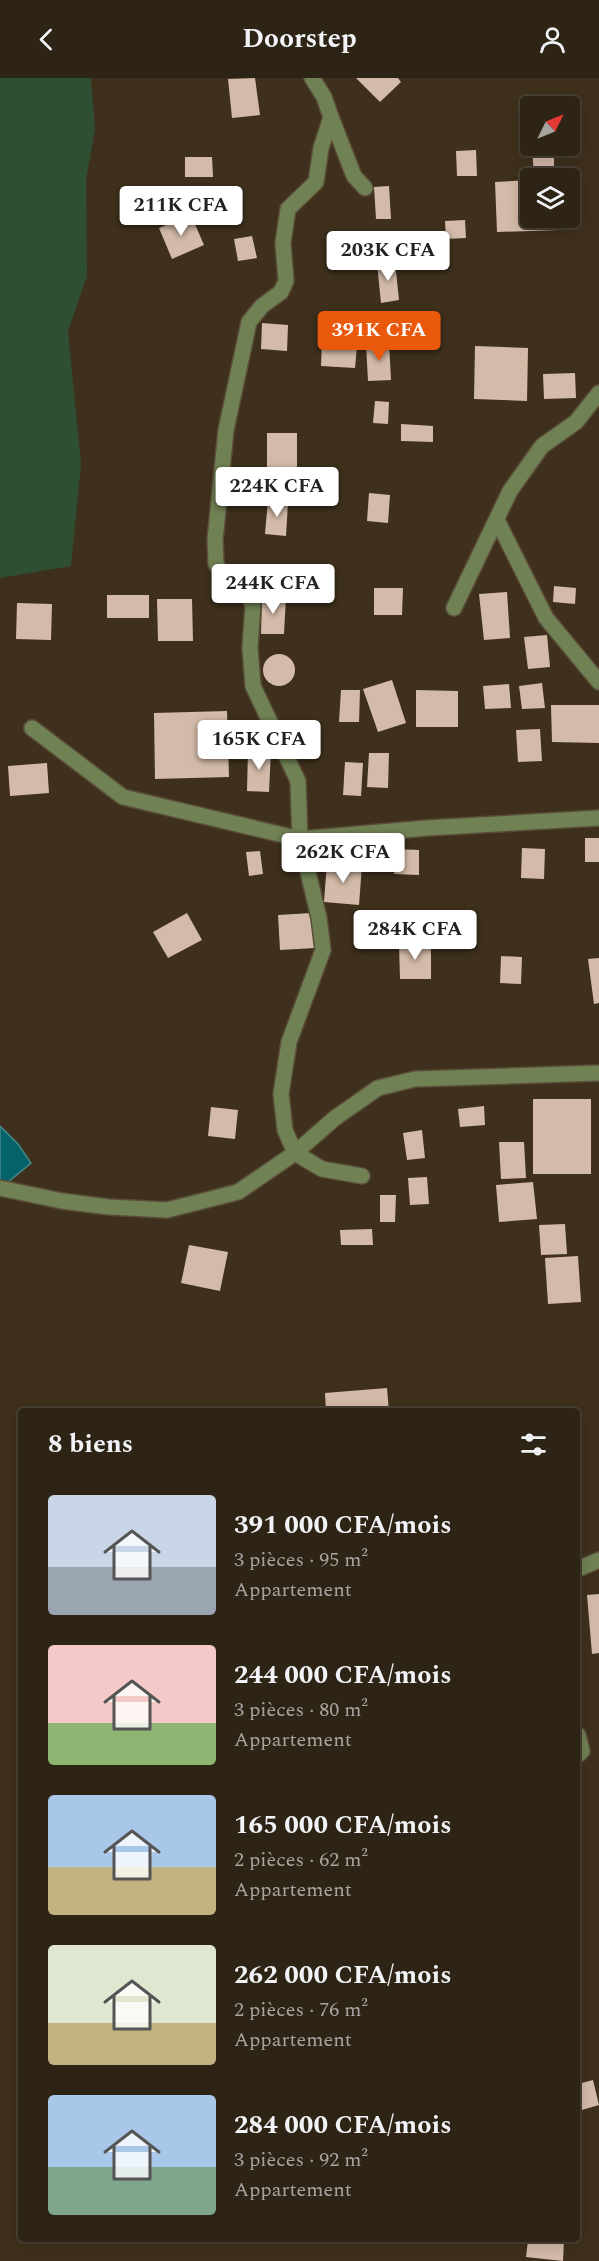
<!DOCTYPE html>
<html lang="fr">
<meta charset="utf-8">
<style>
body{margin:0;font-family:Spectral,serif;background:#362c1e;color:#f1f3f6;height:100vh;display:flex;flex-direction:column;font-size:22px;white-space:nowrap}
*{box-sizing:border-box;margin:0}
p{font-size:20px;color:#a7a4a0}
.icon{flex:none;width:33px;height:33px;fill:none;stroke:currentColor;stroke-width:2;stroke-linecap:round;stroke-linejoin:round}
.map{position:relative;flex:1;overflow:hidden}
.details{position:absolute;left:18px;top:1330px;width:562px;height:834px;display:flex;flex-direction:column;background:#2e2415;border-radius:6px;box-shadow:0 3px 15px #0003,0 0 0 2px #494134}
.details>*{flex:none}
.needle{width:39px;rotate:47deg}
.controls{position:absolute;left:520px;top:18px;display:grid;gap:12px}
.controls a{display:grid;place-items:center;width:60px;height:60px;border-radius:6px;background:#2e2415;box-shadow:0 3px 15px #0003,0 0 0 2px #494134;font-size:30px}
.price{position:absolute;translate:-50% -51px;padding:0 14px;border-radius:6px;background:#fff;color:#222;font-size:20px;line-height:39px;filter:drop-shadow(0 2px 3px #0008)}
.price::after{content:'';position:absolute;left:50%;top:36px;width:18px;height:14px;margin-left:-9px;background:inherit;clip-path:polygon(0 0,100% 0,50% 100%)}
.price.active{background:#ea580c;color:#fff}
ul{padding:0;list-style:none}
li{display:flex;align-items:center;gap:18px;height:150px;padding:0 30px}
li span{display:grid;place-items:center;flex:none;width:168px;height:120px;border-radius:6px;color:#555}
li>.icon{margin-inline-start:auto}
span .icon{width:72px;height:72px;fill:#fffc;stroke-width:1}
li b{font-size:26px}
h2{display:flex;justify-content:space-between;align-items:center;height:72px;padding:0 30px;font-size:26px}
header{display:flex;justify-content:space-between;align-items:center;height:78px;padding:0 30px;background:#2e2415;font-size:27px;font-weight:700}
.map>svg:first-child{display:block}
</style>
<header><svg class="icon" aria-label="back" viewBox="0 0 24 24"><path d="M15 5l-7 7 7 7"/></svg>Doorstep<svg class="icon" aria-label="person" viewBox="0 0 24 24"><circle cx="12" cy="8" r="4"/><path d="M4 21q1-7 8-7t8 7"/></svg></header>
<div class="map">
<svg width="599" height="2183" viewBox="0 0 599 2183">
<rect width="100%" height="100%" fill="#3e301c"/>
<polygon fill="#2f4f32" points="0,0 91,0 95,51 86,102 87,198 68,253 81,386 71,488 0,500"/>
<polygon fill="#046369" stroke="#488889" stroke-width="1.5" points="0,1048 18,1066 31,1085 7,1105 0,1103"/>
<g fill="#d4bba9">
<polygon points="255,0 260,37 232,40 228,1"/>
<polygon points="356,0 398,0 401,4 380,24"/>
<polygon points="532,68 554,68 554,99 534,99"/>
<polygon points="476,72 477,98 457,98 456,73"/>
<polygon points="185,79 212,79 213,99 185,99"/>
<polygon points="531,102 531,140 558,140 559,152 497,154 495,104"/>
<polygon points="389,108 391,141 376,141 374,109"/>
<polygon points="191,137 204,167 172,181 159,150"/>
<polygon points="465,142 466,160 446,161 445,143"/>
<polygon points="252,158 257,180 238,183 234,161"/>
<polygon points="395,184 399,222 381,225 377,185"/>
<polygon points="262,245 288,247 287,273 261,271"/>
<polygon points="322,265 357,268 355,290 321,288"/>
<polygon points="389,265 391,302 368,303 366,266"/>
<polygon points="475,268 528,270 527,323 474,321"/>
<polygon points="575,295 576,320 544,321 543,296"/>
<polygon points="375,323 389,324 388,346 373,345"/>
<polygon points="401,346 433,348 433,364 401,363"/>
<rect x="267" y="355" width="30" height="43"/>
<polygon points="257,401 257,417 235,417 235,402"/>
<polygon points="369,415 390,417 388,445 367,443"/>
<polygon points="268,422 288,424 286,458 265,456"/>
<polygon points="554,508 576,510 575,526 553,524"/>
<polygon points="374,510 403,510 402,537 374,537"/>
<polygon points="507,514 510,560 484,562 479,516"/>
<rect x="107" y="517" width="42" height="23"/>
<polygon points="262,517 286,518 284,556 261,556"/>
<polygon points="157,521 192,521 193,563 158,563"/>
<polygon points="17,525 52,526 51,562 16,561"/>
<polygon points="547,557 550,589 528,591 524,559"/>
<circle cx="279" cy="592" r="16"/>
<polygon points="392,602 406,645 378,654 363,611"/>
<polygon points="542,605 545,630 522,631 519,608"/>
<polygon points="509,606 511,630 485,631 483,608"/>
<polygon points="341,612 360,612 359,644 339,644"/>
<polygon points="416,612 458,613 458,649 416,649"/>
<polygon points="551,627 599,627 599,665 552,664"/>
<polygon points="227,633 229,699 155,701 154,635"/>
<polygon points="540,651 542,683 518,684 516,652"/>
<polygon points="248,673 271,673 269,714 247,713"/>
<polygon points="369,675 389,675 388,710 367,709"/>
<polygon points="345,684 363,685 361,718 343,717"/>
<polygon points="47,685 49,715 10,718 8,688"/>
<rect x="585" y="760" width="14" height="24"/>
<polygon points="522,770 545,771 544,801 521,800"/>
<polygon points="395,771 419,772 419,797 394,796"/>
<polygon points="260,773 263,796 249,798 246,774"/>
<polygon points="371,773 389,773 388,793 371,792"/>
<polygon points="327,784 362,787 359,827 324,824"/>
<polygon points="187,835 202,862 168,880 153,854"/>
<polygon points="312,835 315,870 280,872 278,837"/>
<polygon points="399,866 431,866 431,901 400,901"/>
<polygon points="501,878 522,879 521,906 500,905"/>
<polygon points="599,880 599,925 594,926 588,881"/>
<rect x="533" y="1021" width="58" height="75"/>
<polygon points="484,1028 485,1047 460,1049 458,1031"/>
<polygon points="211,1029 238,1032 235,1061 208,1058"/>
<polygon points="422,1052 425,1080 407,1082 403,1055"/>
<polygon points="499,1064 524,1064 526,1100 501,1101"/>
<polygon points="427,1099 429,1126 410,1127 408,1100"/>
<polygon points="533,1104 537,1141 499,1144 496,1107"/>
<polygon points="380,1117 396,1117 395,1144 380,1144"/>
<polygon points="565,1146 567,1176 541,1177 539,1147"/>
<polygon points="372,1151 373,1167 341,1167 340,1152"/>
<polygon points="189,1167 228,1174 220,1213 181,1205"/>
<polygon points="578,1178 581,1224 548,1226 545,1180"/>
<polygon points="387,1310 389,1334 326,1334 325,1315"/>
<polygon points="599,1516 599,1575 592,1576 587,1517"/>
<polygon points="593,2002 599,2027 582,2032 578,2017 578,2006"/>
<polygon points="528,2162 564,2162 563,2183 526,2179"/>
</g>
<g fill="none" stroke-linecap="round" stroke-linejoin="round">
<g stroke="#594c39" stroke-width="18">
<g id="minor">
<polyline points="312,0 324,19 331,39 321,70 316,104 288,131 283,165 286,203 281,214 262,228 249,244 226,352 215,462 216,486 225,500 242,510 253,526 250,570 253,608 298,703 300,761 319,840 323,872 289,964 281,1016 285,1052 295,1075 322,1091 362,1098"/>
<polyline points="331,39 354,98 365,110"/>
<polyline points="497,442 546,540 599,604"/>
<polyline points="454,530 510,413 542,368 576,344 599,315"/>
<polyline points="32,650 123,719 300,761 427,750 599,740"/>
<polyline points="0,1110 62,1123 109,1129 167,1132 238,1114 295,1075 335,1040 378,1010 415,1001 599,995"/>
<polyline points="578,1491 599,1482"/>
<polyline points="578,1657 582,1673 578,1677"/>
</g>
</g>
<use href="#minor" stroke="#708153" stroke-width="15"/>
</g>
</svg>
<div class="controls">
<a><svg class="needle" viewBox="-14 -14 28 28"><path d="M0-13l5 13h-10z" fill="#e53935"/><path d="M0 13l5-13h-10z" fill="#a7a4a0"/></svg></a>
<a><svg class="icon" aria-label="layers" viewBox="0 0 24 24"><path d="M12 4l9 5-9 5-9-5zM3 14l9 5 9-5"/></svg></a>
</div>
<b class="price" style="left:181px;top:159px">211K CFA</b>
<b class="price" style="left:388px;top:204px">203K CFA</b>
<b class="price active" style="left:379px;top:284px">391K CFA</b>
<b class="price" style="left:277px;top:440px">224K CFA</b>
<b class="price" style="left:273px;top:537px">244K CFA</b>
<b class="price" style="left:259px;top:693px">165K CFA</b>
<b class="price" style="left:343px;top:806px">262K CFA</b>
<b class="price" style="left:415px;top:883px">284K CFA</b>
<section class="details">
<h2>8 biens<svg class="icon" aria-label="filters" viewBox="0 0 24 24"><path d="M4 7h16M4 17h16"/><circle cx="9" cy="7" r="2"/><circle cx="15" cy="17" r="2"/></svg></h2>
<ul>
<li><span style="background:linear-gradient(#c9d6e8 60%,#9aa5b1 0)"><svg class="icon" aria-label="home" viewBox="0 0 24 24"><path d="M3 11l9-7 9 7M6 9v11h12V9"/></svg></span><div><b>391 000 CFA/mois</b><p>3 pièces · 95 m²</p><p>Appartement</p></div></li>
<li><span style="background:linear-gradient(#f6c9c9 65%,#8fb573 0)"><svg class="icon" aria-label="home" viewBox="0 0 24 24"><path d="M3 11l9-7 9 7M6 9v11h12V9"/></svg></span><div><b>244 000 CFA/mois</b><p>3 pièces · 80 m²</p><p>Appartement</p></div></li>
<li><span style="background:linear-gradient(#a9c7e8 60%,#c2b280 0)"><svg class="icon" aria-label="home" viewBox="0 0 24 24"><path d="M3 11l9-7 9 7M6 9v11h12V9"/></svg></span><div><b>165 000 CFA/mois</b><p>2 pièces · 62 m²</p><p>Appartement</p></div></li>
<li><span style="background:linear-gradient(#dfe7d0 65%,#c2b280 0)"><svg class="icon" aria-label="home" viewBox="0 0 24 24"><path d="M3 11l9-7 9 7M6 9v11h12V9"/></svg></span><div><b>262 000 CFA/mois</b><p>2 pièces · 76 m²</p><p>Appartement</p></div></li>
<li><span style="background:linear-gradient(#a9c7e8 60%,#7fa58c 0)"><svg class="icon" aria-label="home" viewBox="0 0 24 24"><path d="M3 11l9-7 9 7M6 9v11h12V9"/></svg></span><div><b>284 000 CFA/mois</b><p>3 pièces · 92 m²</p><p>Appartement</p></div></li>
</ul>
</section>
</div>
